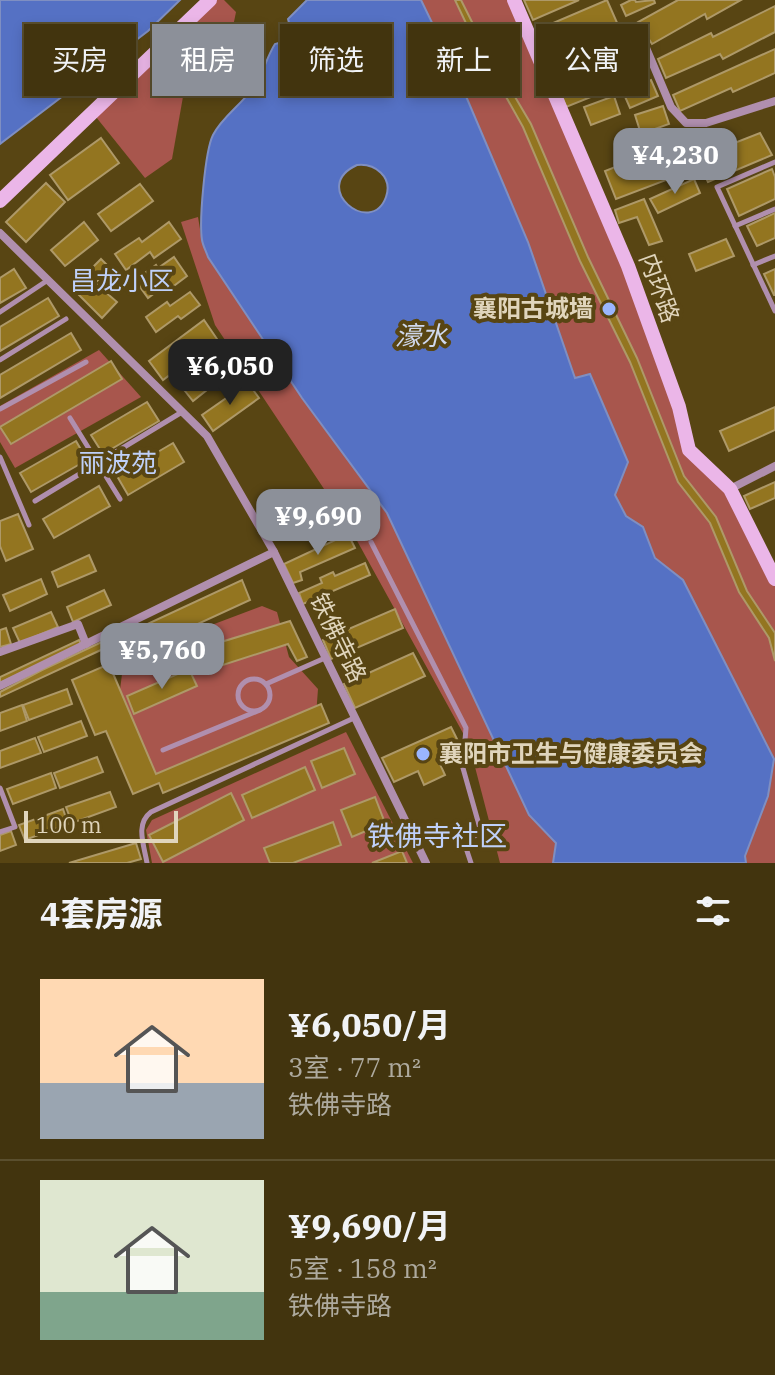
<!DOCTYPE html>
<html lang="zh">
<meta charset="utf-8">
<style>
body{margin:0;font-family:"IBM Plex Serif","Noto Sans SC",serif;background:#493c17;color:#f1f3f6;height:100vh;display:flex;flex-direction:column;font-size:30px;white-space:nowrap}
*{box-sizing:border-box;margin:0}
p{font-size:26px;color:#aeaa9e}
.icon{flex:none;width:44px;height:44px;fill:none;stroke:currentColor;stroke-width:2;stroke-linecap:round;stroke-linejoin:round}
.map{position:relative;height:863px;overflow:hidden}
.details{display:flex;flex-direction:column;background:#42340e;flex:1}
.details>*{flex:none}
.banner{position:absolute;left:24px;top:24px;width:728px;height:72px;display:flex;gap:16px}
.scale{position:absolute;left:24px;bottom:20px;width:154px;box-sizing:border-box;padding-left:8px;border:4px solid #e0d5bc;border-top:0;font-size:22px;line-height:28px;white-space:nowrap;color:#e0d5bc;-webkit-text-stroke:6px #584513;paint-order:stroke}
.price{position:absolute;translate:-50% -68px;padding:0 18px;border-radius:16px;background:#8c9099;color:#fff;font-size:26px;line-height:52px;filter:drop-shadow(0 2px 4px #0008)}
.price::after{content:'';position:absolute;left:50%;top:48px;width:24px;height:18px;margin-left:-12px;background:inherit;clip-path:polygon(0 0,100% 0,50% 100%)}
.price.selected{background:#222;color:#fff}
ul{padding:0;list-style:none}
li{display:flex;align-items:center;gap:24px;height:200px;padding:0 40px}
li+li{border-top:2px solid #5a4f2e}
li span{display:grid;place-items:center;flex:none;width:224px;height:160px;border-radius:0px;color:#555}
li>.icon{margin-inline-start:auto}
span .icon{width:96px;height:96px;fill:#fffc;stroke-width:1}
li b{font-size:34px}
h2{display:flex;justify-content:space-between;align-items:center;height:96px;padding:0 40px;font-size:34px}
.pill{padding:0 28px;border-radius:0px;background:#42340e;box-shadow:0 4px 12px #0003,0 0 0 2px #5a4f2e;font-size:28px;line-height:72px}
.pill.selected{background:#8c9099;color:#fff}
.map>svg:first-child{display:block}
</style>
<div class="map">
<svg width="775" height="863" viewBox="0 0 775 863">
<rect width="100%" height="100%" fill="#584513"/>
<g fill="#a8564d">
<path d="M210 0H224L236 12C226 61 229 60 178 63L161 46Z"/>
<polygon points="421,0 514,0 628,266 689,450 730,489 775,579 775,863 746,863 745,856 768,796 683,581 655,558 643,527 626,516 615,494 628,462 590,374 575,378 528,242 454,68"/>
<polygon points="150,56 184,91 172,159 145,178 92,112"/>
<polygon points="198,217 202,241 208,257 302,398 387,513 529,815 556,843 553,863 500,863 469,744 350,528 215,325 181,222"/>
<polygon points="99,350 141,397 15,468 0,442 0,406"/>
<polygon points="262,606 277,612 289,657 318,689 316,716 174,776 146,773 118,706 124,658"/>
<polygon points="346,732 413,863 152,863 146,830 152,820"/>
</g>
<g fill="#5571c4" stroke="#7f8fc2" stroke-width="2" fill-rule="evenodd">
<polygon points="0,0 180,0 148,31 0,144"/>
<path d="M307 0H421L454 68 528 242 575 378 590 374 628 462 615 495 626 516 643 527 655 558 683 580 774 759 768 796 745 856 746 863H553L556 843 529 815 387 513 302 398 208 257C206 251 203 246 202 240 199 221 205 151 213 135 222 117 241 105 253 88 263 75 266 58 275 44L292 39V34L288 19ZM357 165C375 163 393 177 386 197 371 238 309 187 357 165Z"/>
</g>
<g fill="#937520" stroke="#ae9968" stroke-width="2">
<polygon points="455,0 461,0 479,36 531,124 588,257 637,358 684,476 716,517 747,591 775,633 775,661 769,638 739,592 710,523 678,482 630,362 580,261 523,127 473,38"/>
<polygon points="524,0 579,0 533,20"/>
<polygon points="607,0 622,34 602,43 596,29 547,49 539,29"/>
<polygon points="631,0 635,0 636,2 654,0 655,3 626,16 621,5"/>
<polygon points="678,0 741,0 707,19 705,14 652,44 638,22"/>
<polygon points="775,6 775,32 723,59 720,54 666,78 658,59 711,33 713,37"/>
<polygon points="775,49 775,73 733,92 731,88 680,111 673,95"/>
<polygon points="641,52 647,69 619,78 613,62"/>
<polygon points="609,68 616,87 566,107 559,87"/>
<polygon points="651,80 658,96 630,108 623,92"/>
<polygon points="614,96 620,114 591,125 584,107"/>
<polygon points="663,106 669,124 641,134 635,115"/>
<polygon points="760,133 772,155 708,182 696,158"/>
<polygon points="101,138 119,163 68,200 50,175"/>
<polygon points="659,140 674,177 616,199 605,171 623,164 620,156"/>
<polygon points="772,169 775,177 775,199 739,216 727,189"/>
<polygon points="694,179 700,193 658,213 650,199"/>
<polygon points="46,183 65,202 26,242 6,222"/>
<polygon points="140,184 153,201 111,231 98,214"/>
<polygon points="644,199 662,241 649,245 637,217 619,223 615,210"/>
<polygon points="775,213 775,238 757,246 747,226"/>
<polygon points="84,222 98,240 65,266 51,250"/>
<polygon points="169,222 181,239 154,258 150,252 126,270 115,254 139,238 142,242"/>
<polygon points="726,239 734,256 696,271 689,254"/>
<polygon points="174,257 187,276 171,288 168,283 148,298 135,280 156,265 158,268"/>
<polygon points="101,259 110,268 95,283 117,302 102,318 72,288"/>
<polygon points="14,269 26,288 0,303 0,278"/>
<polygon points="775,269 775,295 774,295 764,274"/>
<polygon points="190,292 200,305 181,319 178,316 156,332 146,317 167,302 170,306"/>
<polygon points="48,298 59,316 0,351 0,327"/>
<polygon points="204,320 217,339 163,380 149,361"/>
<polygon points="71,333 81,350 0,398 0,375"/>
<polygon points="220,355 232,370 193,401 181,386"/>
<polygon points="111,361 122,379 11,444 0,427"/>
<polygon points="248,383 259,398 213,431 202,415"/>
<polygon points="147,402 159,421 103,454 91,435"/>
<polygon points="775,407 775,430 729,451 720,431"/>
<polygon points="76,441 87,460 31,492 20,473"/>
<polygon points="173,443 184,462 128,495 117,476"/>
<polygon points="775,482 775,498 750,509 744,496"/>
<polygon points="99,486 110,506 54,538 43,519"/>
<polygon points="18,514 33,549 6,561 0,546 0,521"/>
<polygon points="348,534 355,548 300,572 302,580 293,583 284,564"/>
<polygon points="89,555 96,571 58,587 52,572"/>
<polygon points="365,563 370,575 303,604 299,593 322,583 320,578 333,572 335,576"/>
<polygon points="41,579 47,594 10,611 3,595"/>
<polygon points="242,580 250,600 150,646 141,627"/>
<polygon points="104,590 111,605 73,622 67,607"/>
<polygon points="395,609 403,628 331,659 323,640"/>
<polygon points="51,612 58,627 20,643 13,628"/>
<polygon points="290,621 307,657 297,661 288,644 195,674 188,652"/>
<polygon points="6,628 11,644 0,647 0,630"/>
<polygon points="136,629 103,649 0,697 0,692 42,670 106,640"/>
<polygon points="79,640 81,644 0,683 0,677"/>
<polygon points="413,653 425,676 355,708 344,684"/>
<polygon points="109,664 156,774 321,704 329,723 163,793 159,783 133,794 106,731 95,735 72,680"/>
<polygon points="189,669 197,686 134,714 127,696"/>
<polygon points="67,689 72,704 29,720 23,705"/>
<polygon points="22,705 27,721 0,731 0,713"/>
<polygon points="81,721 87,736 44,752 38,737"/>
<polygon points="451,727 463,751 439,762 445,775 424,785 418,771 394,782 382,758"/>
<polygon points="35,738 41,753 0,768 0,751"/>
<polygon points="344,748 355,774 322,788 311,761"/>
<polygon points="97,757 103,772 60,788 54,773"/>
<polygon points="305,767 315,790 252,818 242,795"/>
<polygon points="51,773 56,788 13,804 7,789"/>
<polygon points="110,792 116,807 72,823 66,807"/>
<polygon points="231,793 244,820 163,862 149,835"/>
<polygon points="375,797 385,823 352,837 341,810"/>
<polygon points="63,809 68,824 25,840 19,825"/>
<polygon points="333,822 341,845 293,863 270,863 264,848"/>
<polygon points="11,831 16,845 0,851 0,835"/>
<polygon points="136,843 141,859 127,863 69,863"/>
<polygon points="402,851 407,863 372,863"/>
</g>
<g fill="none" stroke-linecap="round" stroke-linejoin="round">
<g stroke="#b08fae" stroke-width="5">
<polyline points="775,162 717,187 775,311"/>
<polyline points="735,226 775,209"/>
<polyline points="753,265 775,256"/>
<polyline points="0,312 48,280"/>
<polyline points="0,360 66,319"/>
<polyline points="0,409 86,362"/>
<polyline points="70,418 120,499"/>
<polyline points="0,457 29,525"/>
<polyline points="35,501 182,412"/>
<polyline points="371,542 466,728 464,753 461,761 481,832 464,842 471,863"/>
<circle cx="254" cy="695" r="16"/>
<polyline points="266,684 325,658"/>
<polyline points="163,750 260,710"/>
<polyline points="0,788 15,827 0,832"/>
<path d="M147 863C144 845 135 824 151 812L354 718"/>
</g>
<g stroke="#b08fae" stroke-width="8">
<polyline points="548,80 644,43 671,107 686,123 706,123 775,101"/>
<polyline points="0,233 207,436 274,552 426,863"/>
<polyline points="730,489 775,466"/>
<polyline points="0,652 78,624 86,644"/>
<polyline points="0,686 274,552"/>
</g>
<g stroke="#ebb6e8" stroke-width="14">
<polyline points="514,0 628,266 679,407 689,450 730,489 775,579"/>
<polyline points="0,201 210,0"/>
</g>
</g>
<g fill="#9ab5fd" stroke="#584513" stroke-width="3">
<circle cx="609" cy="309" r="8"/>
<circle cx="423" cy="754" r="8"/>
</g>
<g text-anchor="middle" stroke-width="8" stroke-linejoin="round" paint-order="stroke">
<g font-size="24" fill="#e0d5bc" stroke="#584513">
<text transform="translate(659 288) rotate(70)" y="8">内环路</text>
<text transform="translate(338 638) rotate(64)" y="8">铁佛寺路</text>
</g>
<g font-size="24" font-weight="bold" fill="#e0d5bc" stroke="#584513" text-anchor="end">
<text x="593" y="317">襄阳古城墙</text>
<text x="439" y="762" text-anchor="start">襄阳市卫生与健康委员会</text>
</g>
<g font-size="26" fill="#bfd0f9" stroke="#584513">
<text x="122" y="290">昌龙小区</text>
<text x="118" y="472">丽波苑</text>
</g>
<g font-size="26" font-style="italic" fill="#cfd8ee" stroke="#584513">
<text x="421" y="345">濠水</text>
</g>
<g font-size="28" fill="#bfd0f9" stroke="#584513">
<text x="437" y="846">铁佛寺社区</text>
</g>
</g>
</svg>
<div class="scale">100 m</div>
<b class="price" style="left:675px;top:196px">¥4,230</b>
<b class="price selected" style="left:230px;top:407px">¥6,050</b>
<b class="price" style="left:318px;top:557px">¥9,690</b>
<b class="price" style="left:162px;top:691px">¥5,760</b>
<div class="banner">
<a class="pill">买房</a>
<a class="pill selected">租房</a>
<a class="pill">筛选</a>
<a class="pill">新上</a>
<a class="pill">公寓</a>
</div>
</div>
<section class="details">
<h2>4套房源<svg class="icon" aria-label="filters" viewBox="0 0 24 24"><path d="M4 7h16M4 17h16"/><circle cx="9" cy="7" r="2"/><circle cx="15" cy="17" r="2"/></svg></h2>
<ul>
<li><span style="background:linear-gradient(#ffd9b3 65%,#9aa5b1 0)"><svg class="icon" aria-label="home" viewBox="0 0 24 24"><path d="M3 11l9-7 9 7M6 9v11h12V9"/></svg></span><div><b>¥6,050/月</b><p>3室 · 77 m²</p><p>铁佛寺路</p></div></li>
<li><span style="background:linear-gradient(#dfe7d0 70%,#7fa58c 0)"><svg class="icon" aria-label="home" viewBox="0 0 24 24"><path d="M3 11l9-7 9 7M6 9v11h12V9"/></svg></span><div><b>¥9,690/月</b><p>5室 · 158 m²</p><p>铁佛寺路</p></div></li>
</ul>
</section>
